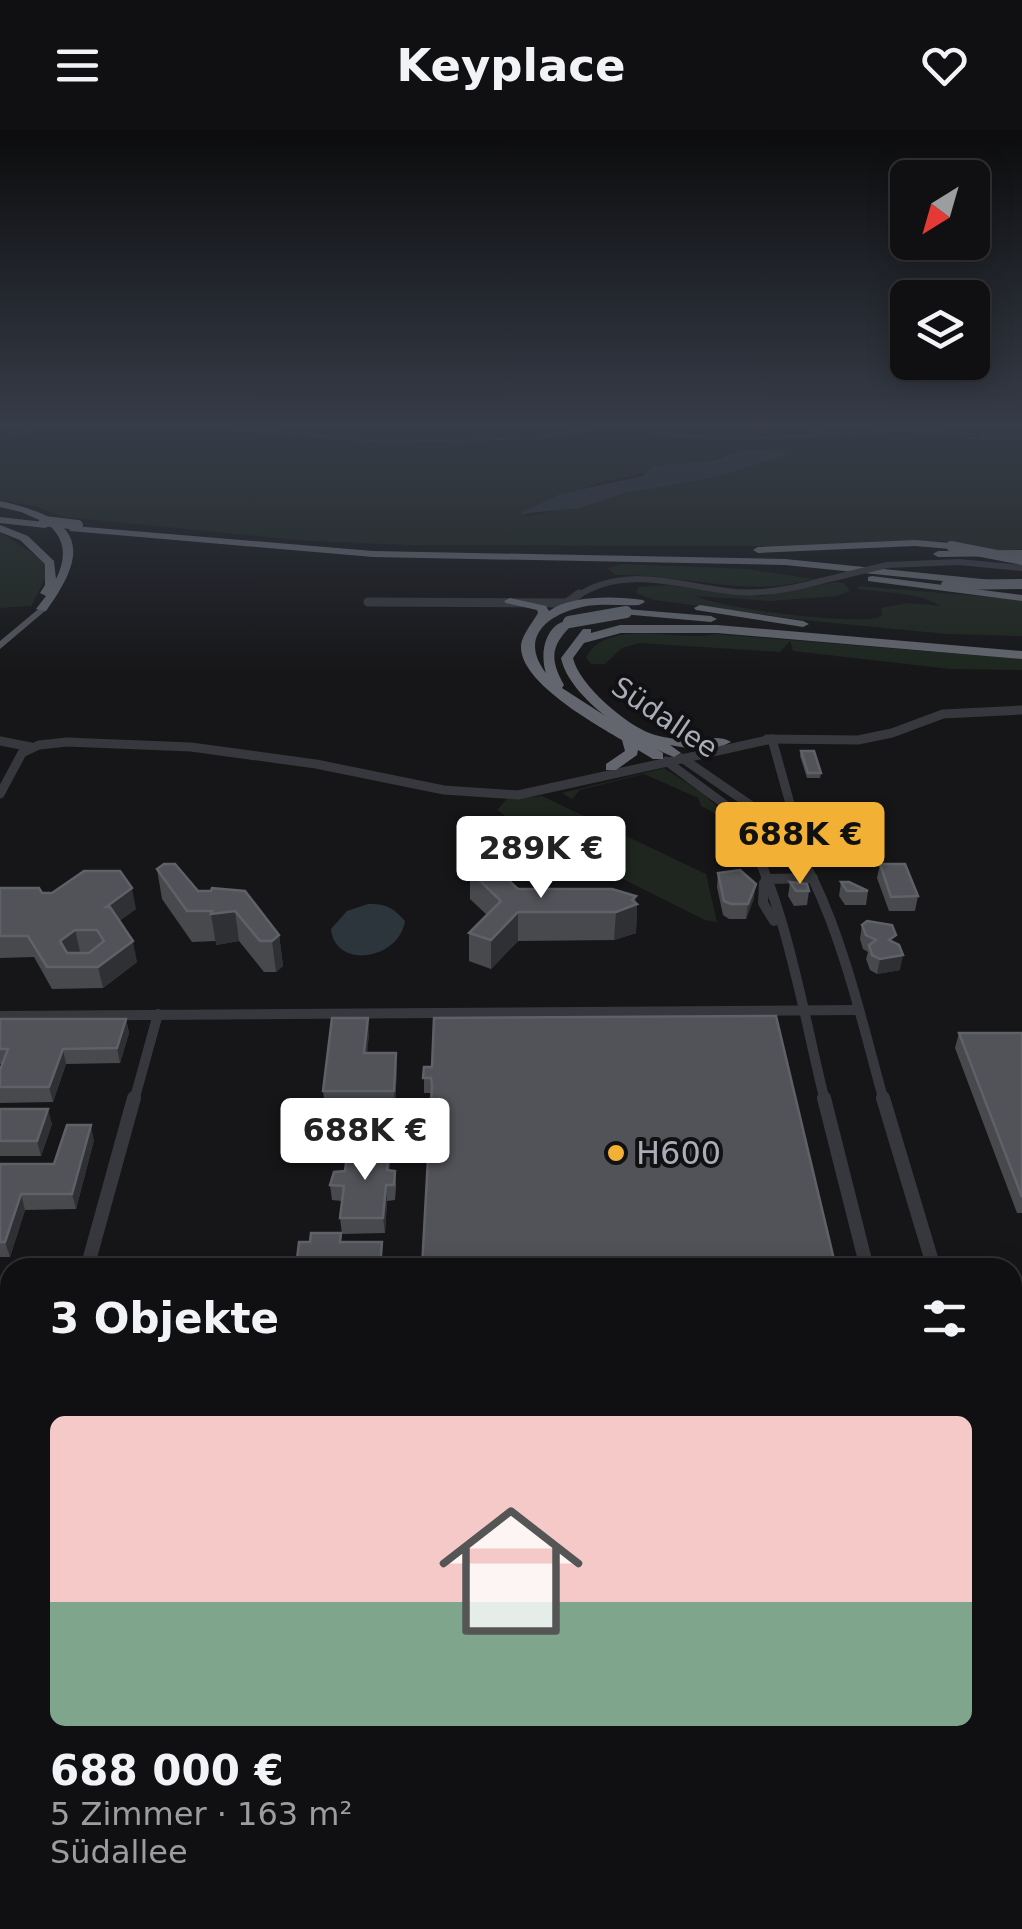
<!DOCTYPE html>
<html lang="de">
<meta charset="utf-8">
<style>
body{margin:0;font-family:"DejaVu Sans",sans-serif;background:#1e1e20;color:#f1f3f6;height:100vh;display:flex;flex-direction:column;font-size:38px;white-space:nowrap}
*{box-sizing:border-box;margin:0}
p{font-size:32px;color:#9c9d9f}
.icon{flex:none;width:55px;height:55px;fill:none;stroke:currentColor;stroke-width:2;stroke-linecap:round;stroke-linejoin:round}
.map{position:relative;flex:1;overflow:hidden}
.drawer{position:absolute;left:0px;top:1128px;width:1022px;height:672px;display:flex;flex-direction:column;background:#101012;border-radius:30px 30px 0 0;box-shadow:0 5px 25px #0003,0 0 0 2px #303032}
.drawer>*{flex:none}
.needle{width:65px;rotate:217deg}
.buttons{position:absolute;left:890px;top:30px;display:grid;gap:20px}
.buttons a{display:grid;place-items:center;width:100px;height:100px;border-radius:15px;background:#101012;box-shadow:0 5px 25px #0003,0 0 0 2px #303032;font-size:50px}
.price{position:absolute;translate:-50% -85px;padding:0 22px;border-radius:10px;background:#fff;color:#222;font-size:32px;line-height:65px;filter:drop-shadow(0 2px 5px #0008)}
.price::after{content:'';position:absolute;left:50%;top:60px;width:30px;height:22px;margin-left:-15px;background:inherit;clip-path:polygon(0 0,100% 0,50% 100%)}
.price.on{background:#f2b134;color:#111}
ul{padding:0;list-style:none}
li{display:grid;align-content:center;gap:20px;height:530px;padding:0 50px}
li+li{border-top:2px solid #303032}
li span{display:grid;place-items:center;height:310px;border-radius:15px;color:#555}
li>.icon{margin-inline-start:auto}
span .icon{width:180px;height:180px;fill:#fffc;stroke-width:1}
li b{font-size:42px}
h2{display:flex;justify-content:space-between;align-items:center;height:120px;padding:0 50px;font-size:42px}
header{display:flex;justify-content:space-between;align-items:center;height:130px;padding:0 50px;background:#101012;font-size:45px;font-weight:700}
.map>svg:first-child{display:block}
</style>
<header><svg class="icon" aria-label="menu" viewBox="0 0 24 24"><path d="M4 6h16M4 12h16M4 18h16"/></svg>Keyplace<svg class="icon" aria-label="heart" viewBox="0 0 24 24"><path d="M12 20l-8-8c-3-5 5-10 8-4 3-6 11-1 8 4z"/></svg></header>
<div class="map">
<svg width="1022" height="1799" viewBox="0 0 1022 1799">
<rect width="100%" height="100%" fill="#161618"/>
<g fill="#1e261f" fill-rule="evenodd">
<path d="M0 293H530L526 309H531L536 293H1022V419L1002 421 944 411 776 416 411 415 310 411 64 387 37 377 0 370V315L43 297 0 313ZM741 320 767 331C719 346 672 354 623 364 590 370 560 383 525 386 586 341 671 347 741 320Z"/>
<polygon points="0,402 45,432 46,447 31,476 0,478"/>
<path d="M622 434 748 439 813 449C747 469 682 443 615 445L608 438Z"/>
<path d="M836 452 844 453 850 461 837 466 770 471 696 466C721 479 848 494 877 488L882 485 881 478 908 473 941 476C915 461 885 463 857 459L859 456 1002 468 1022 471V506L946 504 803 490 654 470 636 463 638 457 668 455 762 466Z"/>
<path d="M715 504 1022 529V540L950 539 793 521 790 511 780 522 639 513 622 518 605 534H591L586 528C607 486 680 513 715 504Z"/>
<polygon points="664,638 701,662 733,691 731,694 723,697 720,686 701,676 698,668 644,644 580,660 572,669 562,663"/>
<polygon points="542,666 706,744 717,792 705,790 525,700 497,680 507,669"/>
</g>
<g fill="#2c353c">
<polygon points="776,319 788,324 720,346 622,364 580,378 519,384 560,364 643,346 652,336 715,330 741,320"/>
<path d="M368 774C385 773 394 778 405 791 399 830 335 840 331 799L347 781Z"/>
</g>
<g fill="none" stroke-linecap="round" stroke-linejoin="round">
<g stroke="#2c353c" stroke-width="2.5">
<polyline points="167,293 387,312 524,308"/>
<polyline points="781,293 825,303"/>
<polyline points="654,304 732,309 854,304"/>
<polyline points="854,304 897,300 973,304"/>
<polyline points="979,304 1022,305"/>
<polyline points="960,307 974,308"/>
<polyline points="535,308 624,293"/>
<polyline points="980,309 1022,308"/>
<polyline points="0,311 44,293"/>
</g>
<g stroke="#37383d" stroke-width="6">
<polyline points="959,432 1022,438"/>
<path d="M576 467C624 433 683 457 736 462 765 464 793 459 821 451"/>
</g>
<g stroke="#37383d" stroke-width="9">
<polyline points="368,472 574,473"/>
<polyline points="567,473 579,464"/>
<polyline points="767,609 858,610 892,603 943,584 1022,580"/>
<polyline points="772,609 794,688"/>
<polyline points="0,611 31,617"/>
<polyline points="682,628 769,688"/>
<polyline points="666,631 731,679 737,688"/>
<polyline points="0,664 22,623 39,615 67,612 191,617 316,634 444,660 518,665 772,609"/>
</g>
<g stroke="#37383d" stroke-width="10">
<path d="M735 685C784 756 803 885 825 971"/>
<path d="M765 685C828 729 862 896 884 971"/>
<polyline points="794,685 805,725"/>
<polyline points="766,749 813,748"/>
<polyline points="764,753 763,773 774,791"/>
<polyline points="0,886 855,880"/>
<polyline points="134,971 158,884"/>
</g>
<g stroke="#37383d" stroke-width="14">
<polyline points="824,968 867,1138"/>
<polyline points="883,968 934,1138"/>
<polyline points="87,1138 134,968"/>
<polyline points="1012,1275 1022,1275"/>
<polyline points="0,1284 10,1284"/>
</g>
<g stroke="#37383d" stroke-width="18">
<polyline points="1012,1338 1022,1338"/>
<polyline points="1012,1397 1022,1429"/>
<polyline points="1012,1696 1022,1733"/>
<polyline points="517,1790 517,1799"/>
</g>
<polygon fill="#53555c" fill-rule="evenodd" points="42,476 47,479 45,481 0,519 0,511"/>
<g fill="#63666e" fill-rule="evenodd">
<path d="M0 371C77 388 95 414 46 481L36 479 46 466 40 463 45 455V434L20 410 0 402V395L28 406 54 431 56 449C66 429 66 411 50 396L45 398 0 393V387L44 392 21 382 0 377Z"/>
<polygon points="74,396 373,421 785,429 992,450 998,453 992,456 785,435 373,427 70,401 69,399"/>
<polygon points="915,410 951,413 956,416 951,419 915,416 758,423 753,420 758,417"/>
<polygon points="1022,420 1022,426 938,427 933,424 938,421"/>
<polygon points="872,446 1022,465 1022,471 868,451 868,447"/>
<path d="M510 468 546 476 549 481C571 465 615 466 643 470L645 472 639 475C621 476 600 473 582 477 546 485 519 508 546 543 539 522 546 490 573 490L575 492C552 514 548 526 564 555L562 558 663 623V629H653L638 620 637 625 616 640H606V634L625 621 622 610C595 594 521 553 521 517 521 506 533 492 538 483L537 480 506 473 504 471Z"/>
<polygon points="700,475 803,491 809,494 803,497 696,480 694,478"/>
<polygon points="626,479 711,486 717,489 711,492 622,484 622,480"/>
<path d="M620 495H717L1022 521V529L717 503H621L584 513 573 528C579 555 626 595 652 604 660 607 675 609 684 610 699 611 718 604 731 612 715 621 688 619 670 615L681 623 674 627C637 613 569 568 561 528L583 499H591V503Z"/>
</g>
<polyline stroke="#37383d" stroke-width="6" points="821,451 887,435 959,432"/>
<g stroke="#63666e" stroke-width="10">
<polyline points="44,391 78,395"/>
<polyline points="951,416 1022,430"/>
<polyline points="946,455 1022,454"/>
</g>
<polyline stroke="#63666e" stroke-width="12" points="569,492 626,482"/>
</g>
<g fill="#47494d">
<polygon points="801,621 821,643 820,648 807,648 800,626"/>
<polygon points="880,734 918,766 915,781 889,781 877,748"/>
<polygon points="157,739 279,805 283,836 276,842 264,842 239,811 216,815 216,811 192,812 162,769"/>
<polygon points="470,741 518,759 636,766 636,773 637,774 636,803 614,810 518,811 491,839 469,831 469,803 487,785 470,769"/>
<polygon points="718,743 754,768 746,789 729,789 723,785 717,757"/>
<polygon points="790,752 809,761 807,775 794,776 788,766"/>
<polygon points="841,752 868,761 866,775 845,775 839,766"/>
<polygon points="0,758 136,779 119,791 137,832 103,858 52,859 34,827 0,828"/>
<polygon points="862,795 894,812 900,840 877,844 870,840 866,829 868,822 863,819 860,809"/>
<polygon points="0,889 126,889 129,903 120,933 66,934 53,972 0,973 0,940 2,934 0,934"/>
<polygon points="369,903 367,923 397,938 395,976 325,976 323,961"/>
<polygon points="959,903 1022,903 1022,1083 1017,1083 955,918"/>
<polygon points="424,937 836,1138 431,963 424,963"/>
<polygon points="0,979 52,994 41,1026 0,1026"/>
<polygon points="94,1010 76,1079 25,1080 10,1127 0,1127 0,1034 54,1034"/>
<polygon points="390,1033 389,1041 395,1041 396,1057 395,1070 387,1071 385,1103 342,1104 340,1088 342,1071 332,1070 330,1055 345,1041"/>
<polygon points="720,1790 887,1790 888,1795 887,1799 721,1799"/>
<polygon points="926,1790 988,1790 990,1799 928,1799"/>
</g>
<g fill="#2f3033">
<polygon points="756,754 754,768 746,789 748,774"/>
<polygon points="132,758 136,779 110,798 106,777"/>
<polygon points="636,766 636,775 637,774 636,803 614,810 616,782"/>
<polygon points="235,781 239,811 216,815 211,784"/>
<polygon points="518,782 518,811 491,839 491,810"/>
<polygon points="75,800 80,821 65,832 60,811"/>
<polygon points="279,805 283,836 276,842 272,811"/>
<polygon points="133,811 137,832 103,858 98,837"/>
<polygon points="903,825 900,840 877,844 880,829"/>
<polygon points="368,888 369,903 366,938 364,923"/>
<polygon points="126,889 129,903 120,933 117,918"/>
<polygon points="63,919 66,934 53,972 49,957"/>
<polygon points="396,923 397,938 395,976 394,961"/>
<polygon points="48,979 52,994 41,1026 37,1011"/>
<polygon points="91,995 94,1010 76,1079 72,1064"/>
<polygon points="386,1055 387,1071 385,1103 383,1088"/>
<polygon points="21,1064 25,1080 10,1127 5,1112"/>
</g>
<g fill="#525359" stroke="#5f6168" stroke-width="2.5" fill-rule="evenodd">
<polygon points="801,621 814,621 821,643 808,643"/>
<polygon points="164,734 175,734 198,761 211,761 212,758 245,761 279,805 272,811 260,811 235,781 211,784 212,781 187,781 157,739"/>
<polygon points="491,734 518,759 612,759 636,766 632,770 637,774 616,782 518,782 491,810 469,803 501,771 470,741"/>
<polygon points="880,734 905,734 918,766 891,767"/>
<polygon points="740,740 756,754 748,774 731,774 724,771 718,743"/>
<path d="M84 741H120L132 758 106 777H110L133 811 98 837H47L28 806H0V758H39L42 763H52ZM75 800H97L104 811 89 823H67L60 811Z"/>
<polygon points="790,752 807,754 809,761 796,761"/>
<polygon points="841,752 849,752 868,761 847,761"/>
<polygon points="867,791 892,795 896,805 889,810 899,815 903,825 880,829 872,825 869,815 876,810 866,805 862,795"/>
<polygon points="776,886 836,1138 422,1138 432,955 431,948 423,948 424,937 432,937 434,888"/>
<polygon points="332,888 368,888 364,923 396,923 394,961 323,961"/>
<polygon points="0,889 126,889 117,918 63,919 49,957 0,957 0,940 8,919 0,919"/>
<polygon points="959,903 1022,903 1022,1067"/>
<polygon points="0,979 48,979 37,1011 0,1011"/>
<polygon points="67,995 91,995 72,1064 21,1064 5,1112 0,1112 0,1034 54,1034"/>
<polygon points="389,1017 387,1040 395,1041 394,1055 386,1055 383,1088 340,1088 344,1056 330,1055 334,1042 345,1041 348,1018"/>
<polygon points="311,1103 341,1103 340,1112 382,1112 380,1138 296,1138 299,1112 310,1112"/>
<polygon points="551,1790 680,1790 681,1799 552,1799"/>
<polygon points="725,1790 887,1790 888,1795 882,1795 882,1799 726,1799"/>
<polygon points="934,1790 988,1790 990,1799 936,1799"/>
</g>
<linearGradient id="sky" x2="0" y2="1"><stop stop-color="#0c0c0d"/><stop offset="0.54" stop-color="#363c48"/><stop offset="1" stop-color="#363c48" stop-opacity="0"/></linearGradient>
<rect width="1022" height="545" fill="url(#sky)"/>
<circle fill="#f2b134" stroke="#111113" stroke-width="4" cx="616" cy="1023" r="10"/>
<g text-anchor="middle" stroke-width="8" stroke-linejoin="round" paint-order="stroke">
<g font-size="28" fill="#a8adb8" stroke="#111113">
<text transform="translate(665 587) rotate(34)" y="10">Südallee</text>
</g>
<g font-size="32" fill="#a8adb8" stroke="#111113" text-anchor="start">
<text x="636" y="1034">H600</text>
</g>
</g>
</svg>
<div class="buttons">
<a><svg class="needle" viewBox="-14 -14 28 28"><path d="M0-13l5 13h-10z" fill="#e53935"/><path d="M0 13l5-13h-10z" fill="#9c9d9f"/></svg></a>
<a><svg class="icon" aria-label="layers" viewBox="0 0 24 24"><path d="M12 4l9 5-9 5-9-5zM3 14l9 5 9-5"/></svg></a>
</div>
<b class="price on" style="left:800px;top:757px">688K €</b>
<b class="price" style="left:541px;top:771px">289K €</b>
<b class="price" style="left:365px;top:1053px">688K €</b>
<section class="drawer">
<h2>3 Objekte<svg class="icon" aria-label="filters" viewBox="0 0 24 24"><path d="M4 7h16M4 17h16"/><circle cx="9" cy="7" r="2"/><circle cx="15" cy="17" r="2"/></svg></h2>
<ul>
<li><span style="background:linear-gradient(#f6c9c9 60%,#7fa58c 0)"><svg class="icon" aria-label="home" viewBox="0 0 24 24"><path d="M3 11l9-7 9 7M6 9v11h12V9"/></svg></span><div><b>688 000 €</b><p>5 Zimmer · 163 m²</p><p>Südallee</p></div></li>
</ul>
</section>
</div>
